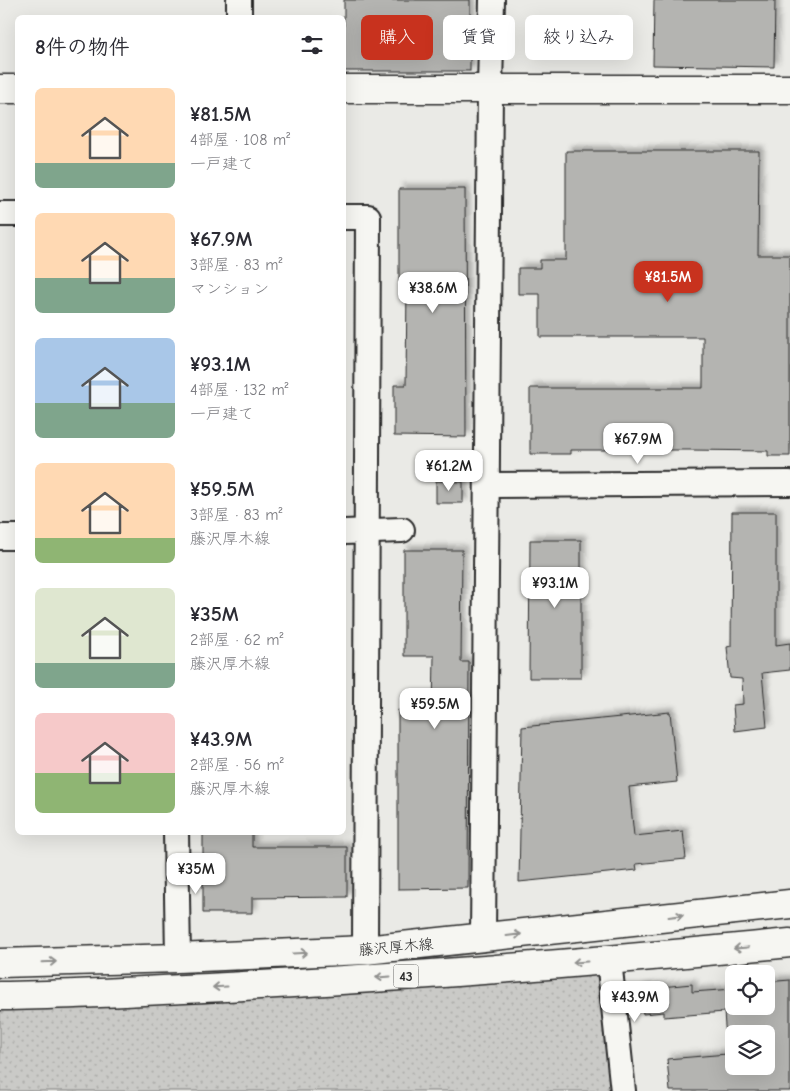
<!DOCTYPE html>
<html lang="ja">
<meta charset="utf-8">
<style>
body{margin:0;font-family:"Comic Neue","Klee One",sans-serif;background:#f2f2f3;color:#2b2b33;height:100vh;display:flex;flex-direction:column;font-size:19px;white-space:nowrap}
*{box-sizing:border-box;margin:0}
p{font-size:16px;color:#7c7c81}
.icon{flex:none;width:28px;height:28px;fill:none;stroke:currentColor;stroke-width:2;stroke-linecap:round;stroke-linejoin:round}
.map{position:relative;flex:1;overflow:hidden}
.sheet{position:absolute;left:15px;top:15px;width:331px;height:820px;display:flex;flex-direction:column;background:#fff;border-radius:8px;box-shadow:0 5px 20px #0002}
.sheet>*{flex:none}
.banner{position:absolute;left:361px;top:15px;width:354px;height:45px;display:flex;gap:10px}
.fabs{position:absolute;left:725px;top:965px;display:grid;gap:10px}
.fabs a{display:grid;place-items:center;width:50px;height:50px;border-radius:8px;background:#fff;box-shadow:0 5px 20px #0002;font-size:25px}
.price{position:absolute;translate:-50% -42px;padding:0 11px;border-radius:10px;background:#fff;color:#222;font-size:16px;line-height:32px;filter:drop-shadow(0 1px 2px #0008)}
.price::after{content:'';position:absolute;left:50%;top:30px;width:15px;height:11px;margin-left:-8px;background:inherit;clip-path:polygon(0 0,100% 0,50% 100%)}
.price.current{background:#c8321e;color:#fff}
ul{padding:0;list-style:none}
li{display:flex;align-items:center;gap:15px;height:125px;padding:0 20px}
li span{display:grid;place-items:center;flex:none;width:140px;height:100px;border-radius:8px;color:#555}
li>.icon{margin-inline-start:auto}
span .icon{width:60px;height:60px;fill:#fffc;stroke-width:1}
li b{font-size:21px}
h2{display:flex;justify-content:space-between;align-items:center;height:60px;padding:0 20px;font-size:21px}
.chip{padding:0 18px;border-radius:8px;background:#fff;box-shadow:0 5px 20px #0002;font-size:18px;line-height:45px}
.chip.current{background:#c8321e;color:#fff}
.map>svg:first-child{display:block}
</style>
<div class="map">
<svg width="790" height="1091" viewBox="0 0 790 1091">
<defs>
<pattern id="park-dots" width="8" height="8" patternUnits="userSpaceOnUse" patternTransform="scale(1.25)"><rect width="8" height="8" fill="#cacac7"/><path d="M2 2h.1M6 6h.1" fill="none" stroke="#aeaeab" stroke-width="1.8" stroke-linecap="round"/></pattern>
<filter id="shadow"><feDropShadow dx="4.5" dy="-4.5" stdDeviation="2.5" flood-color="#0004"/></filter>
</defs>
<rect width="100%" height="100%" fill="#eaeae6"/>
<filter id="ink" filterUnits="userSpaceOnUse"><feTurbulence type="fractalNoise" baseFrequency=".02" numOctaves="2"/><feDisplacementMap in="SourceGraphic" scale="10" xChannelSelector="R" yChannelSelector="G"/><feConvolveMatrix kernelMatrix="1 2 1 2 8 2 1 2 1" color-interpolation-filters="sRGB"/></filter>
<g filter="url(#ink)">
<polygon fill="url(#park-dots)" stroke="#7a7a79" points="609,960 623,1091 0,1091 0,996"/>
<g fill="#b4b4b1" stroke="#2b2b2b" fill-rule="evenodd" filter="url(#shadow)">
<rect x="344" y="0" width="126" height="71"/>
<polygon points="654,0 775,0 774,67 653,65"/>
<polygon points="566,151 759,151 758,255 790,255 790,456 768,456 768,451 690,450 571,450 571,454 530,454 530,388 703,388 703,337 540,337 540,294 518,294 518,268 540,268 540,260 566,260"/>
<polygon points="399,189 465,189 466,437 394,436 394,385 406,385 407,282 399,282"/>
<polygon points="436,481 463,482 463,503 436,503"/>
<polygon points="732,512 776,512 776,645 790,643 790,670 762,673 767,727 735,731 733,705 743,704 742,679 730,678 727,647 731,646"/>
<polygon points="530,540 581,540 581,678 529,678"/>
<polygon points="404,550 462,550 461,662 469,662 468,888 398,889 398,710 433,710 434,656 404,656"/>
<polygon points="670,712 677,782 629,787 634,836 683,831 686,859 636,864 637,870 519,882 522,727"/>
<polygon points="203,832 252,832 252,847 347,847 347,897 252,898 252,913 203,913"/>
<path d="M790 980V1091H670L667 1059 727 1054 724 1012 664 1017V1012L643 1014 640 989 692 984V992L734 989V1006H766V982ZM734 1034H766V1066H734Z"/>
</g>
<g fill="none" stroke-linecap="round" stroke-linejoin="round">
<g stroke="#2b2b2b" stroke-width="28">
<g id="minor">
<polyline points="239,18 239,0"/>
<polyline points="0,214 18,214"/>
<polyline points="344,217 368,217 365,950"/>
<polyline points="487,485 790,483"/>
<polyline points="344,532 402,530"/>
<polyline points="0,537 18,537"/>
<polyline points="176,832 178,958"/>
<polyline points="483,938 490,88 492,0"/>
<polyline points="609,960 623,1091"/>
</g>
</g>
<g stroke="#2b2b2b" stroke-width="31">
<g id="tertiary">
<polyline points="0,89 18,89"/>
<polyline points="344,89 790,89"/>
</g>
</g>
<g stroke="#2b2b2b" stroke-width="31">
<g id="primary">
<polyline points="0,963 178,958 365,950 790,904"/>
<path d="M0 996C81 995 162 990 243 986 425 976 608 961 790 943"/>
</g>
</g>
<use href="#minor" stroke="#f6f6f2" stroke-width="24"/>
<use href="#tertiary" stroke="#f6f6f2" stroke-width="28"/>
<use href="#primary" stroke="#f6f6f2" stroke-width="28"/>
</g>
<defs><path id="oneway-shaft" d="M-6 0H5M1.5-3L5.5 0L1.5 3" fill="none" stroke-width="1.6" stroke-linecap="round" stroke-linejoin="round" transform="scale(1.25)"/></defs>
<g stroke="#90908e">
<use href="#oneway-shaft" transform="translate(676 916) rotate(-7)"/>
<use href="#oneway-shaft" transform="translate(514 935) rotate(-7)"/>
<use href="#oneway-shaft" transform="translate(741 948) rotate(175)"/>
<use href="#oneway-shaft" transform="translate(300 953) rotate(-3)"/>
<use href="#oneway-shaft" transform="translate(49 962) rotate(-2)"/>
<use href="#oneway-shaft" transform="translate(580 962) rotate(176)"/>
<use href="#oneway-shaft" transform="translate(383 977) rotate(176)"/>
<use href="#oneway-shaft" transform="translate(220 987) rotate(177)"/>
</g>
</g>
<g text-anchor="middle" stroke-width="4.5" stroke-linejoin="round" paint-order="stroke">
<rect fill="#f6f6f2" stroke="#686867" stroke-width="1" x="393.5" y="964.5" width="25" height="23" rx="4"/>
<g font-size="14" font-weight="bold" fill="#2b2b2b">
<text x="406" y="981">43</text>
</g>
<g font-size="15" fill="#2b2b2b" stroke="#f6f6f2">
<text transform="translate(396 947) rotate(-5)" y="5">藤沢厚木線</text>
</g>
</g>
</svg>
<div class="fabs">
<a><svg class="icon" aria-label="locate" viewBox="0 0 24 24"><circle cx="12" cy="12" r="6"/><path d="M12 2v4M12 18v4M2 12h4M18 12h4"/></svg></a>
<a><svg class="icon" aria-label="layers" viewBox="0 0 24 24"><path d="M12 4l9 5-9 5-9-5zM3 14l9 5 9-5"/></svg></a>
</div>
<b class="price current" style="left:668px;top:303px">¥81.5M</b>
<b class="price" style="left:433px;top:314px">¥38.6M</b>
<b class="price" style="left:638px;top:465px">¥67.9M</b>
<b class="price" style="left:449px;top:492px">¥61.2M</b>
<b class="price" style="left:555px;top:609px">¥93.1M</b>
<b class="price" style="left:435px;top:730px">¥59.5M</b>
<b class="price" style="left:196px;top:895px">¥35M</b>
<b class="price" style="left:635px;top:1023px">¥43.9M</b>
<div class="banner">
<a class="chip current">購入</a>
<a class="chip">賃貸</a>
<a class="chip">絞り込み</a>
</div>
<section class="sheet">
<h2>8件の物件<svg class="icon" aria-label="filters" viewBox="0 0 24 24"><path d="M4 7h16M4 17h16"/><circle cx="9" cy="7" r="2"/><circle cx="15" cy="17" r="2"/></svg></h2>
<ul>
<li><span style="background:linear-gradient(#ffd9b3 75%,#7fa58c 0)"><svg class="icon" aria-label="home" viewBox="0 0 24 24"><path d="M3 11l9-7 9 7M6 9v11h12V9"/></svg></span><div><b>¥81.5M</b><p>4部屋 · 108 m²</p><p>一戸建て</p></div></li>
<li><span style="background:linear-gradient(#ffd9b3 65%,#7fa58c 0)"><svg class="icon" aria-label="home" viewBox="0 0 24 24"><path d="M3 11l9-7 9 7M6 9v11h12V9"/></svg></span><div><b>¥67.9M</b><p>3部屋 · 83 m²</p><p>マンション</p></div></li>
<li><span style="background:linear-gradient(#a9c7e8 65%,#7fa58c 0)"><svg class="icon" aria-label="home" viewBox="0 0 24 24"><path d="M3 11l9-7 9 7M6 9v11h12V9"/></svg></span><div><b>¥93.1M</b><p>4部屋 · 132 m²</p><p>一戸建て</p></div></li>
<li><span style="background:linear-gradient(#ffd9b3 75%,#8fb573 0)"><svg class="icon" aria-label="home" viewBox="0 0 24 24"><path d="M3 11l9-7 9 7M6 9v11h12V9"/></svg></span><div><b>¥59.5M</b><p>3部屋 · 83 m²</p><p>藤沢厚木線</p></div></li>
<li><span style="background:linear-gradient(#dfe7d0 75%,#7fa58c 0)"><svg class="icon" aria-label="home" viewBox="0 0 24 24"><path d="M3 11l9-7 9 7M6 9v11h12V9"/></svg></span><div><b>¥35M</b><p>2部屋 · 62 m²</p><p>藤沢厚木線</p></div></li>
<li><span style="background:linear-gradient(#f6c9c9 60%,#8fb573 0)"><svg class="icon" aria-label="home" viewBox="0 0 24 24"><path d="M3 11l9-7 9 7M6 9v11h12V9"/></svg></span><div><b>¥43.9M</b><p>2部屋 · 56 m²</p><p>藤沢厚木線</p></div></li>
</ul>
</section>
</div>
